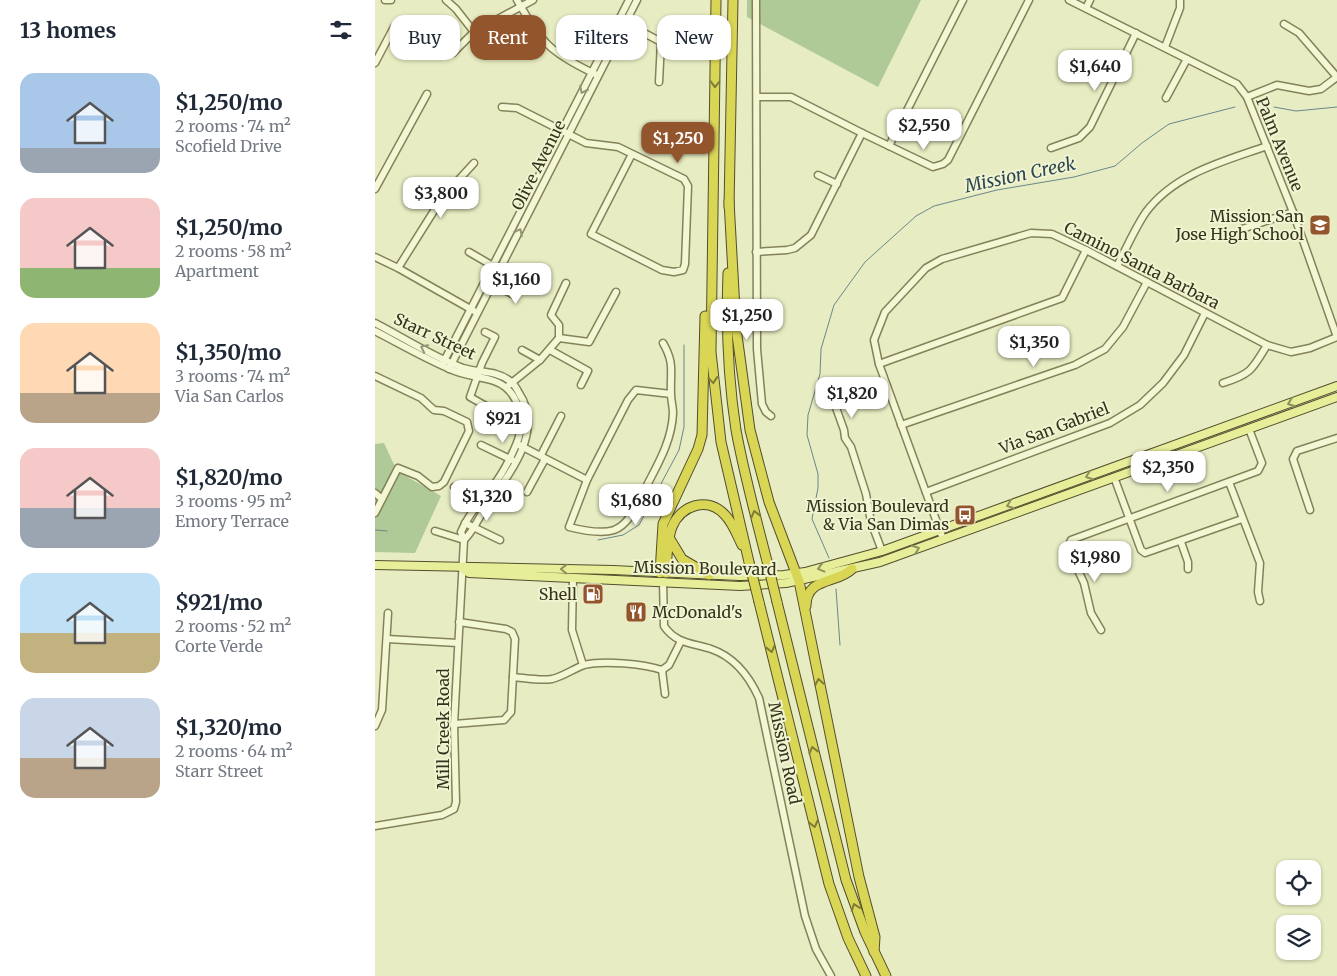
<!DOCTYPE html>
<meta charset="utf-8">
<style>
body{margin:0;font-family:Merriweather,serif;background:#f2f2f3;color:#1f2937;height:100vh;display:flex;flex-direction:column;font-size:19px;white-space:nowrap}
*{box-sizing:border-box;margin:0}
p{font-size:16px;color:#747a83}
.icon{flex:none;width:28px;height:28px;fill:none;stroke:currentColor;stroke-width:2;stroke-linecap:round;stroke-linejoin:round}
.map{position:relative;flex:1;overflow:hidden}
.panel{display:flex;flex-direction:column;background:#fff;width:375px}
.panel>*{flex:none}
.top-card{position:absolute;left:15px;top:15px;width:475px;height:45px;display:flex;gap:10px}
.fabs{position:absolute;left:901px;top:860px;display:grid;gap:10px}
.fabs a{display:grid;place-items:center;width:45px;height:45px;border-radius:10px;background:#fff;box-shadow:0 1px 4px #0004;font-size:25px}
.price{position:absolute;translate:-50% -42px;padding:0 11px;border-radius:10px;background:#fff;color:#222;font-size:16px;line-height:32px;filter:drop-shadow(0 1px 2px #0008)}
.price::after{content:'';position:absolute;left:50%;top:30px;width:15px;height:11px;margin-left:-8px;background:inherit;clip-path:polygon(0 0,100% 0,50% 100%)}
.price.active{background:#92552c;color:#fff}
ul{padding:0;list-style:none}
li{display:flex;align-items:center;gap:15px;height:125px;padding:0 20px}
li span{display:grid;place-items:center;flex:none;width:140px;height:100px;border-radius:15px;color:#555}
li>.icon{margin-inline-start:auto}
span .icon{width:60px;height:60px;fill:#fffc;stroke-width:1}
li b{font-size:21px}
h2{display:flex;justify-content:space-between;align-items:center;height:60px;padding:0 20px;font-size:21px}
.pill{padding:0 18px;border-radius:15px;background:#fff;box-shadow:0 1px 4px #0004;font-size:18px;line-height:45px}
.pill.active{background:#92552c;color:#fff}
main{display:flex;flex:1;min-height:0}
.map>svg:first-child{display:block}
</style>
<main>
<section class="panel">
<h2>13 homes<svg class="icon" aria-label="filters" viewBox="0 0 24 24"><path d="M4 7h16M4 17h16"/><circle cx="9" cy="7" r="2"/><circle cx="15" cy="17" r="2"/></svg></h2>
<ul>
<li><span style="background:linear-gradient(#a9c7e8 75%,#9aa5b1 0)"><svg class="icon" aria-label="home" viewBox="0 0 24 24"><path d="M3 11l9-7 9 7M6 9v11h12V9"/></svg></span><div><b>$1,250/mo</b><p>2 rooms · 74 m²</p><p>Scofield Drive</p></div></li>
<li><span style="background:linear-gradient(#f6c9c9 70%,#8fb573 0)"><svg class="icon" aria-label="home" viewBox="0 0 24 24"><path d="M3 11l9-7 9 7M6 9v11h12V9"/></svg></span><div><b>$1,250/mo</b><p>2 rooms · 58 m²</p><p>Apartment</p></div></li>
<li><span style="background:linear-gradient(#ffd9b3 70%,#b9a48a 0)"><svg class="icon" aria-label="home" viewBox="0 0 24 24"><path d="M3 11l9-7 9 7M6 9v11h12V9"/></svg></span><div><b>$1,350/mo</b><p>3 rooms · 74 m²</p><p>Via San Carlos</p></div></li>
<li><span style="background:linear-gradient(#f6c9c9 60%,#9aa5b1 0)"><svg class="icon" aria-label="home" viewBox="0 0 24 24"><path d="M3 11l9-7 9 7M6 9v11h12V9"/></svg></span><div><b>$1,820/mo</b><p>3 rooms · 95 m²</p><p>Emory Terrace</p></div></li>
<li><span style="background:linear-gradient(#bfe0f5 60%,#c2b280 0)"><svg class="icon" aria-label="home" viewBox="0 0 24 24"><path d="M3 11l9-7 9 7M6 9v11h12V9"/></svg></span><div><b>$921/mo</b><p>2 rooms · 52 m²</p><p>Corte Verde</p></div></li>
<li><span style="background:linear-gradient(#c9d6e8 60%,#b9a48a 0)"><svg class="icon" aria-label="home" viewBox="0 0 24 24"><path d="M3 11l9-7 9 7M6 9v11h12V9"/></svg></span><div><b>$1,320/mo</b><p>2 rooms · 64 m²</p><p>Starr Street</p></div></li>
</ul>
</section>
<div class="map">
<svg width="962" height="976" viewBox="0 0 962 976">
<rect width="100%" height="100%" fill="#e7ecc2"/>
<g fill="#afca96">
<polygon points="372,0 546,0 503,87 372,17"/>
<polygon points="9,443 22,471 66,496 40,553 0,552 0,444"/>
</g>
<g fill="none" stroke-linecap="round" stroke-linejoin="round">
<g stroke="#6b878c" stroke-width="1">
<polyline points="899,107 921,111 962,107"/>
<polyline points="0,530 12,531"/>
<polyline points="223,540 248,535 264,525 304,450 309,427 309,345"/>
<polyline points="454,558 437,519 443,488 443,474 432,435 433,415 445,374 446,349 459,305 490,262 541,216 559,206 622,190 699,177 740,166 767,143 794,124 860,107"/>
<polyline points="461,589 465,645"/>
</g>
<g stroke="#85825a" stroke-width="9">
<g id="minor">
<polyline points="10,0 16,0"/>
<polyline points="71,0 81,9 99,32"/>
<path d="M142 0C167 43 174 52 220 74"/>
<polyline points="381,0 382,349 387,404 391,412 396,416"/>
<polyline points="694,0 862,84 872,97 918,212 962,337"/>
<polyline points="711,8 715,0"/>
<polyline points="247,21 286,42 284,82"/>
<polyline points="909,24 924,33 962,77"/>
<polyline points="790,47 805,8 805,0"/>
<polyline points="78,53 99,32 158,0"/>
<polyline points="0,63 19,27"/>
<polyline points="382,97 416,97 487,133"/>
<polyline points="872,97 902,85 934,91 946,89 962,77"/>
<polyline points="791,98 812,59"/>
<polyline points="127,107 142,108 211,143 243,147 309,179 313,186 310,264 308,270 299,272 287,270 216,234 257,154"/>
<polyline points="514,146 588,0"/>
<polyline points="676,148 704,138 715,127 761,33"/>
<polyline points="443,175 462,184"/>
<polyline points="0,189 52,94"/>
<polyline points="867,229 918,212"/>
<polyline points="94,252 118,266"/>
<polyline points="381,252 412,250 420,248 436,235 487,133 558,167 568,164 573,160 654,0"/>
<polyline points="0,257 23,268 99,311"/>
<path d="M742 266C751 249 760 228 771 212 800 173 850 161 892 146"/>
<polyline points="23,268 67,198 99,163"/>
<polyline points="113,282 139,295 153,268"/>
<path d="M0 323C29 338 58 357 88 368 105 373 121 370 135 381 139 384 142 389 144 393 169 431 136 472 114 502 105 514 100 530 89 540"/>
<path d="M0 331C25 344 49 358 75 369 89 376 104 376 119 381 145 390 151 422 141 445 136 457 128 472 121 482 108 498 94 513 86 532L89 540 79 724 81 802 79 809 67 815 0 826"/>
<polyline points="110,332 120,337 107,363 95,397 118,410"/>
<polyline points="184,338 214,342 241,292"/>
<polyline points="184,338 184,325 176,315 191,283"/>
<path d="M288 343C300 364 295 371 296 394 296 400 298 407 298 413 297 442 281 467 269 491 261 505 255 524 239 530 227 534 206 530 194 527L212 480 253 400 261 390 296 394"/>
<polyline points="147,350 165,360"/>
<polyline points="175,350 213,371 206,385"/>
<polyline points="504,364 687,298 711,250"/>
<polyline points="67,365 254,0"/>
<polyline points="74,369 262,0"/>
<polyline points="0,376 46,398 59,410 69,411 92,422 94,431 69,482 64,486 57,487 43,476 23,468 0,513"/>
<path d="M848 383C876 374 877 370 892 345"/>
<polyline points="134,385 165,360 184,338"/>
<polyline points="460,405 469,430 470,438 476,447 491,494 496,522 507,551"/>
<polyline points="526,425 700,365 730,349 748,327 772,282"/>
<polyline points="106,445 137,460"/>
<polyline points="144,445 212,480"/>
<polyline points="166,455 186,416"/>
<polyline points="739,477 766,550 770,553 867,519"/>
<polyline points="854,482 885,563 883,592 885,601"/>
<polyline points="79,487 110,501"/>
<polyline points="152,492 170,459"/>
<polyline points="551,492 735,423 765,405 788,383 809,355 830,313"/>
<polyline points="0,493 7,499"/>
<polyline points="935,510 918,459 922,451 962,438"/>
<polyline points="90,523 125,540"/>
<polyline points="60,531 89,540"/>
<polyline points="568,539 504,364 499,340 510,312 551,268 567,259 656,233 677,234 711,250 892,345 916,352 935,348 962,337"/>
<polyline points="806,542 813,562 813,569"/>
<polyline points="198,578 197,630 208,665"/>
<path d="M288 581 289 626C301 644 318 643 336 649 360 657 374 676 384 698L430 916 441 949 456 976"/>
<polyline points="726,630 716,613 709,583 700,564 694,545 696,540 883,471 887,463 874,429"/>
<polyline points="12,639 83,643"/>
<polyline points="287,670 290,694"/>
<path d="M138 677C150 678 165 681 177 679 189 676 198 669 209 665 229 660 268 664 287 670L294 665 306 641"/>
<polyline points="79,724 129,720 136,712 140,639 137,632 131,629 84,622"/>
<polyline points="0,726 7,710 13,613"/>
</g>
</g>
<g stroke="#534e2e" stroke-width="10">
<g id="major">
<polyline points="0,565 238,570 364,576 409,575 430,572 507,551 962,386"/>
<polyline points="87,568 94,573 365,586 411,583 505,562 962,397"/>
</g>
</g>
<g stroke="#534e2e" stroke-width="11">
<g id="highway">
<polyline points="341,0 336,352 346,442 374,562"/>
<polyline points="354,201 361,328 375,430 394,502 424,581 484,877 500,937 499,952"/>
<polyline points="354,207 358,0"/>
<path d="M353 273C351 325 353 378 361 430 369 474 381 518 392 561"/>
<polyline points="295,539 307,559 334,575"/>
<polyline points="285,573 288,524 323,449 327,435 330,316"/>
<path d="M291 573C292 558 292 540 297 527 306 505 333 496 350 515 358 523 362 535 367 545"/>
<polyline points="384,602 454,884 473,938 491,976"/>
<polyline points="402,602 471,880 490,932 511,976"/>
<path d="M431 606C431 577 462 584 477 569"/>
</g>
</g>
<use href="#minor" stroke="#f3f7d4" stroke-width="6"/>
<use href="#major" stroke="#e6ee9a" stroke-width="8"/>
<use href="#highway" stroke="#d9d555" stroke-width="9"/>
<g stroke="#534e2e" stroke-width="11" stroke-linecap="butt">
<g id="highway-bridge">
<polyline points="392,561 402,602"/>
<polyline points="374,562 384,602"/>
</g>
</g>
<use href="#highway-bridge" stroke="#d9d555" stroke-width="9"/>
</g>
<defs><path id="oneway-chevron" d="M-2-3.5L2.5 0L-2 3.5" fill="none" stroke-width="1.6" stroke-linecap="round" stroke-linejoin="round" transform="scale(1.25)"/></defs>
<g stroke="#7f7c36">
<use href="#oneway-chevron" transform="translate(340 84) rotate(91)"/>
<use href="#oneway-chevron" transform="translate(338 380) rotate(85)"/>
<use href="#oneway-chevron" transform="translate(380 514) rotate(-104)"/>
<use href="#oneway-chevron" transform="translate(396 649) rotate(76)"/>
<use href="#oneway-chevron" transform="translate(444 682) rotate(-100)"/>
<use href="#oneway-chevron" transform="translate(438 750) rotate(-104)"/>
<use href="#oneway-chevron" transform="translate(439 824) rotate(76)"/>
<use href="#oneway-chevron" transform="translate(480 907) rotate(-110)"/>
</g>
<g stroke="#949578">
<use href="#oneway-chevron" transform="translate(208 90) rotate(117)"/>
<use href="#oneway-chevron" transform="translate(144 232) rotate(-63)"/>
<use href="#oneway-chevron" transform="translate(49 348) rotate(-153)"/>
</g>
<g stroke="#8e905c">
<use href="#oneway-chevron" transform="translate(916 403) rotate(160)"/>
<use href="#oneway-chevron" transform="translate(714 476) rotate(160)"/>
<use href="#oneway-chevron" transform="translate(635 505) rotate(160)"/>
<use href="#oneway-chevron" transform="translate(541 549) rotate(-20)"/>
<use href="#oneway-chevron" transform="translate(446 568) rotate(165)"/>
<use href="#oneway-chevron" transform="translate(189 569) rotate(-179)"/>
</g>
<defs>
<g id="school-square" transform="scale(1.125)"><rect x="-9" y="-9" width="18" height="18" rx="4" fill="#92552c" stroke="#f0f4d1"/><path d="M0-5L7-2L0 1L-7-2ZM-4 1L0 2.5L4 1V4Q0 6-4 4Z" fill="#fff"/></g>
<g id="bus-square" transform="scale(1.125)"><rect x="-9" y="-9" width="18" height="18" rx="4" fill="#92552c" stroke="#f0f4d1"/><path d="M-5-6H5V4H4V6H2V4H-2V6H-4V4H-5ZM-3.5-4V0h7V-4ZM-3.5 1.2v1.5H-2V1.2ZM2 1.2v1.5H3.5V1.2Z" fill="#fff"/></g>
<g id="fuel-square" transform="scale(1.125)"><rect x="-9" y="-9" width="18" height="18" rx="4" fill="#92552c" stroke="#f0f4d1"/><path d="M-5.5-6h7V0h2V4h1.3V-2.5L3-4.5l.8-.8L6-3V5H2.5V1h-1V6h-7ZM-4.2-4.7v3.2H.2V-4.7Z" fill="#fff"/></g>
<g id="restaurant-square" transform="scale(1.125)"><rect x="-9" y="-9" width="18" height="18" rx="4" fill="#92552c" stroke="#f0f4d1"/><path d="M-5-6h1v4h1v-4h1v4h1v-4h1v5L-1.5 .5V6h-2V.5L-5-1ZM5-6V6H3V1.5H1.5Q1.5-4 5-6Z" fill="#fff"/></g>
</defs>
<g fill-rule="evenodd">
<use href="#school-square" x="945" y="225"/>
<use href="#bus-square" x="590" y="515"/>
<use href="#fuel-square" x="218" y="594"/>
<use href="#restaurant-square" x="261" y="612"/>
</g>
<g text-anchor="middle" stroke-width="4" stroke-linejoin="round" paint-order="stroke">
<g font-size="16" fill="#35331d" stroke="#f0f4d1">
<text transform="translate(905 144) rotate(68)" y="6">Palm Avenue</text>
<text transform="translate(163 165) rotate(-63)" y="6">Olive Avenue</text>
<text transform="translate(767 265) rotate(27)" y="6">Camino Santa Barbara</text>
<text transform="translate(60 336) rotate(25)" y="6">Starr Street</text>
<text transform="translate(679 428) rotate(-21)" y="6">Via San Gabriel</text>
<text transform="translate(330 568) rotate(1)" y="6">Mission Boulevard</text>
<text transform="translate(68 729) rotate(-90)" y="6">Mill Creek Road</text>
<text transform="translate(410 753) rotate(78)" y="6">Mission Road</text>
</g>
<g font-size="16" fill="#35331d" stroke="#f0f4d1" text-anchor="end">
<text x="929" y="222">Mission San<tspan x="929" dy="18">Jose High School</tspan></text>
<text x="574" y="512">Mission Boulevard<tspan x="574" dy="18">&amp; Via San Dimas</tspan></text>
<text x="202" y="600">Shell</text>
<text x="277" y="618" text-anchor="start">McDonald's</text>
</g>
<g font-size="18" font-style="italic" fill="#2d4755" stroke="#f0f4d1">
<text transform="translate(645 175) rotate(-12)" y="6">Mission Creek</text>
</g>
</g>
</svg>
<div class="fabs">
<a><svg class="icon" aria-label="locate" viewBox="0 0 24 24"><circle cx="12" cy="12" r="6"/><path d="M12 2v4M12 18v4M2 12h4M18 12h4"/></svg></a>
<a><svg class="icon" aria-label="layers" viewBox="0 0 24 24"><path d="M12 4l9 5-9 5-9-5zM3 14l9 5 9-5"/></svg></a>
</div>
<b class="price" style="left:720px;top:92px">$1,640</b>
<b class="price" style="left:549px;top:151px">$2,550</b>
<b class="price active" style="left:303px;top:164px">$1,250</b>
<b class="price" style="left:66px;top:219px">$3,800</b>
<b class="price" style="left:141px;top:305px">$1,160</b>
<b class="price" style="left:372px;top:341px">$1,250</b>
<b class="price" style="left:659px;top:368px">$1,350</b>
<b class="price" style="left:477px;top:419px">$1,820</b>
<b class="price" style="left:128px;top:444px">$921</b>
<b class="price" style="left:793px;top:493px">$2,350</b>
<b class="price" style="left:112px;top:522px">$1,320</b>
<b class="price" style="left:261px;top:526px">$1,680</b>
<b class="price" style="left:720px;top:583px">$1,980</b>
<div class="top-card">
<a class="pill">Buy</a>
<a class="pill active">Rent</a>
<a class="pill">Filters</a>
<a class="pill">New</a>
</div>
</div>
</main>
